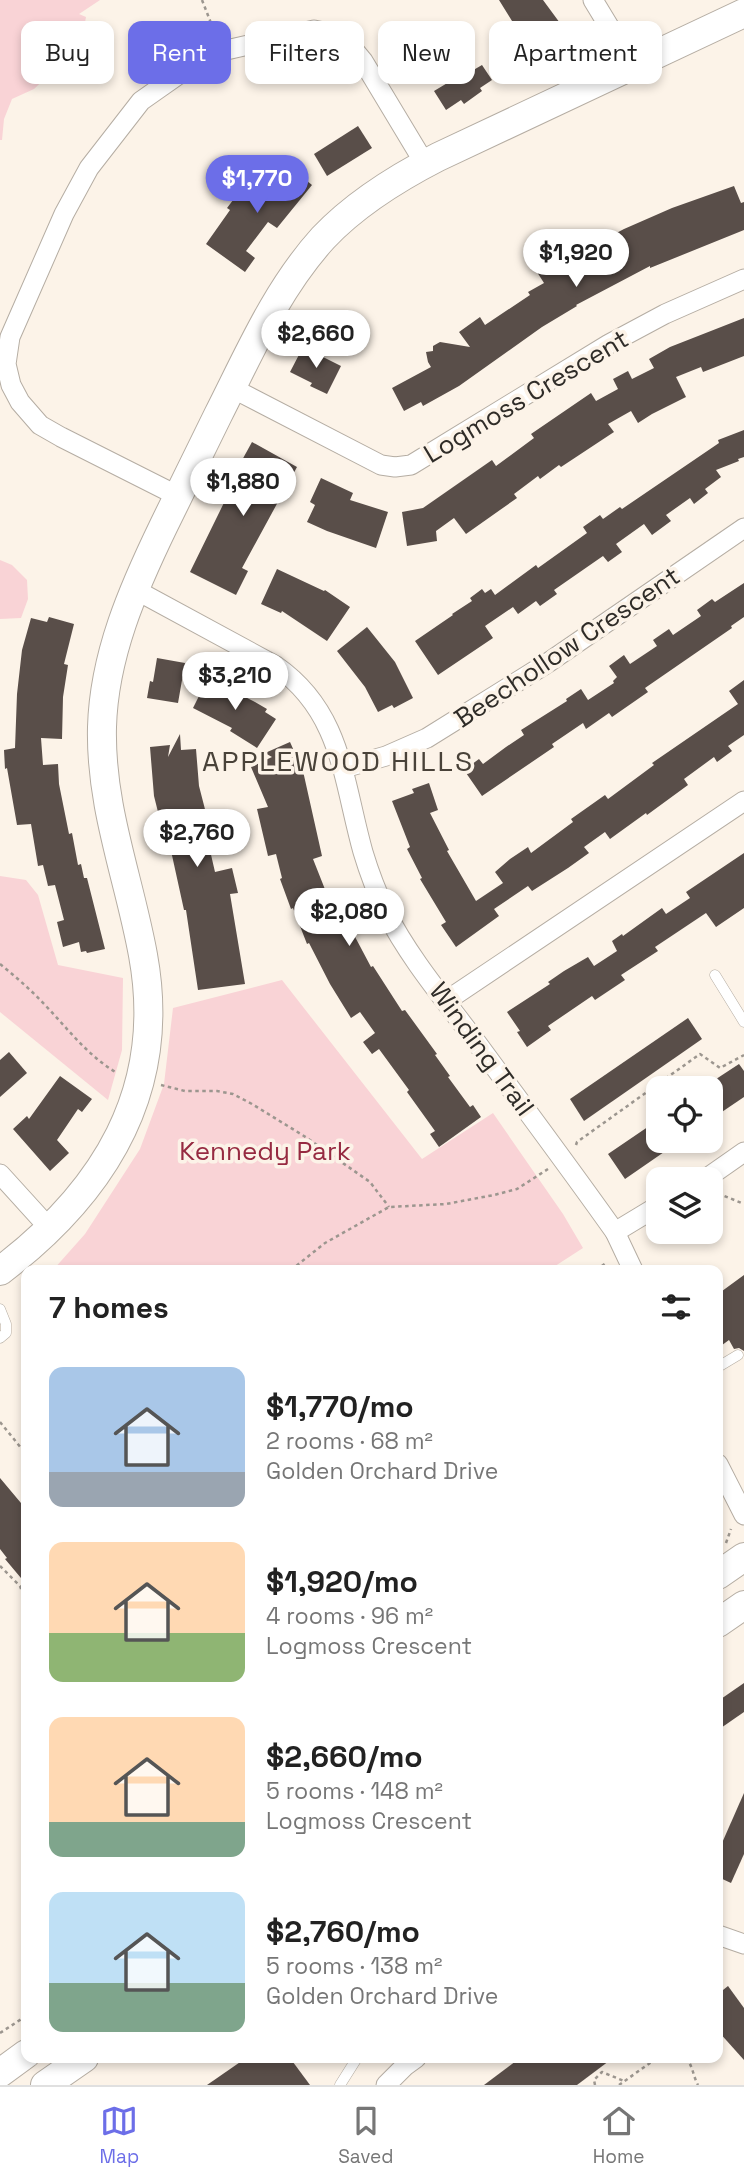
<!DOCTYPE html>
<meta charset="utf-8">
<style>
body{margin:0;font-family:"Space Grotesk",sans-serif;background:#f6f6f6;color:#222;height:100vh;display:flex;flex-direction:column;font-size:26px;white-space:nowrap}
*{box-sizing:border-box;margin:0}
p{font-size:23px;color:#767676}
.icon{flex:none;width:38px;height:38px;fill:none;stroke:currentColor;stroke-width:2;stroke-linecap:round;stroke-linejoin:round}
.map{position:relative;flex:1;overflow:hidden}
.side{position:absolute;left:21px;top:1265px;width:702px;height:798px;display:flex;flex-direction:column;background:#fff;border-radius:14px;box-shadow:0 4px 10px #0003}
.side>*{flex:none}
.guide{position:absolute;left:21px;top:21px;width:704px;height:63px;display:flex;gap:14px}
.fabs{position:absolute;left:646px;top:1076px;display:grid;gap:14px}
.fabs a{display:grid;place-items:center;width:77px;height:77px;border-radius:14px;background:#fff;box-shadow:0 4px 10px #0003;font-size:35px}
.price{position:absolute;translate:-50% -60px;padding:0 16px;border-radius:24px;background:#fff;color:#222;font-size:23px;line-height:46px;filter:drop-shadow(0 2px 4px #0008)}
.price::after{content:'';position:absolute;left:50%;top:42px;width:21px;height:16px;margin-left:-10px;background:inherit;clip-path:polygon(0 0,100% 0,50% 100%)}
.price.on{background:#6c6ee8;color:#fff}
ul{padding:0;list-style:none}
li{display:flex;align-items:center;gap:21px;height:175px;padding:0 28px}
li span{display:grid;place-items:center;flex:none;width:196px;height:140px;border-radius:14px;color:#555}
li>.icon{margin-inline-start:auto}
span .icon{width:84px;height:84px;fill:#fffc;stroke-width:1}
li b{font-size:30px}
h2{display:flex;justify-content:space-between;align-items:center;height:84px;padding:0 28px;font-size:30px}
.chip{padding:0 24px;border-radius:14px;background:#fff;box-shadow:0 4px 10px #0003;font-size:24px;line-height:63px}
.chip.on{background:#6c6ee8;color:#fff}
.menu{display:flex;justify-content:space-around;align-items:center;height:98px;border-top:2px solid #e0e0e0;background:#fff;font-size:19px;color:#767676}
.menu a{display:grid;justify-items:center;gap:4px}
.menu .on{color:#6c6ee8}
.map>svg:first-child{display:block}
</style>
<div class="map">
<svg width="744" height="2085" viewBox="0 0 744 2085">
<rect width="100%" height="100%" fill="#fcf3e8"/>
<g fill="#f9d3d6">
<polygon points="0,0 100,0 79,14 86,17 84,28 61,63 34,89 12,99 4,119 2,140 0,140"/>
<polygon points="0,560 12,565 27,580 28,599 21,618 0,619"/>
<polygon points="0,876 26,880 38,895 58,965 123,978 122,1050 108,1100 0,1012"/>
<polygon points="282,980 422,1159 493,1113 563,1214 583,1248 549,1270 53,1270 85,1234 140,1149 164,1084 173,1008"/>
</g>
<g fill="#594e49">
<polygon points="499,0 543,0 571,38 554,49 557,54 540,65 537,61 525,68 515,52 524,45 523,43 525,42"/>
<polygon points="482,65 492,80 480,88 482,91 464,104 461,100 446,110 434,91 469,70 470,72"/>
<polygon points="358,126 372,148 327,176 314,154"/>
<polygon points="284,162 312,185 277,228 268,222 246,251 255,258 245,272 206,244 230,210 227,208 246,183 260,193"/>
<polygon points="734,186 741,203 744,202 744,230 650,268 650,266 576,305 577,306 542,327 459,386 423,406 421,402 404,411 392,388 431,367 428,362 426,352 433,351 433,346 440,342 470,347 459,332 480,317 485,325 530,295 528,292 544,283 537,272 552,263 554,266 624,229 672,208"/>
<polygon points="744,318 744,356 703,372 701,367 676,377 686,397 652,414 638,423 631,411 608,424 614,432 561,467 559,465 540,479 538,476 514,494 517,498 466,534 454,518 436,531 437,541 407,546 402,512 423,508 492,460 496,466 534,438 531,434 591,393 596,401 618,389 613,379 628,371 632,379 654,368 649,359 670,347"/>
<polygon points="303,347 341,366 327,394 310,386 312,383 290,372"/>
<polygon points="744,430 744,457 738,459 739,461 716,470 721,477 705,489 708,493 694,504 690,498 666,515 671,521 652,535 644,524 616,544 622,552 608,562 603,556 554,590 557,594 540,606 536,601 518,614 513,607 485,626 493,638 438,675 415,641 453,615 452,614 472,601 470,598 482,589 485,593 491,589 495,595 536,565 538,568 587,533 583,527 600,515 603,519 620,507 622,509 719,443 718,440"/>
<polygon points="252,442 297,467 242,568 248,571 236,595 190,572 243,464 241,462"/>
<polygon points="321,478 353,493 350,500 388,512 376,548 327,531 307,522 315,505 310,502"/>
<polygon points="277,569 324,591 325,590 350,607 327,641 282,611 281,613 261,604"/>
<polygon points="744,583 744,617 731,626 732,628 645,688 648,692 612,717 609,713 586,729 583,723 552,744 554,747 482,796 464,770 479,759 483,764 506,747 524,735 521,730 567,701 566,699 581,689 588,700 614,683 613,681 617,677 609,666 624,655 630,664 657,646 653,640 669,629 673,635 701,616 697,610 712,599 715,602"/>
<polygon points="49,617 74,624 64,664 68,665 63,697 62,739 41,738 43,765 58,764 59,784 69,834 72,833 78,865 81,864 84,878 87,878 105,949 87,953 86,951 81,952 79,942 63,947 57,922 64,920 55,885 48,886 43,865 38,866 31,824 17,825 7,768 5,769 4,750 15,748 17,694 22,650 31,618 47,622"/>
<polygon points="367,627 395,662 413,698 394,708 392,705 378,712 365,687 337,651"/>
<polygon points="157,658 185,663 178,703 147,698 150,681 153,682"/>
<polygon points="208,678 255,702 267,709 265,712 276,719 257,748 230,731 232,728 193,708"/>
<polygon points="744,680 744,735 728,746 732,751 717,762 714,757 684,779 688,785 647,815 646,813 610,839 605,832 584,847 589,853 568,868 532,891 528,886 494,909 499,916 456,947 441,925 446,922 420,879 422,878 407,849 410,847 392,801 414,793 412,789 429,783 438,810 430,813 449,850 447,851 476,901 503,883 495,872 510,859 528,847 531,853 573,822 571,819 605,795 608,799 654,765 652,763 738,704 729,691"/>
<polygon points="180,734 181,750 196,749 199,786 207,817 198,819 205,847 209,846 215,872 232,868 238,893 230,894 245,984 198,990 186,910 184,910 166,828 162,828 154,796 150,747 170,745 168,757"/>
<polygon points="290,742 303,771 322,856 313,859 330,902 337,899 351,935 353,933 371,967 373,966 402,1011 405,1010 437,1054 435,1055 450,1076 448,1077 470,1107 473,1105 481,1117 439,1147 430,1134 435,1131 407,1092 409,1090 379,1049 372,1054 363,1042 375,1033 360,1012 351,1018 330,984 309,943 307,944 293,908 291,909 280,879 282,878 276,854 268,856 257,809 268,807 251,767 272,757 265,753"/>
<polygon points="744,853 744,908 716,927 706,913 655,947 658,951 621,975 625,980 595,1000 592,996 548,1026 551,1030 527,1047 517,1032 520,1031 507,1012 550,984 548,982 564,971 588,957 594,966 617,951 612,941 622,934 623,936 662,908 666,914 690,898 686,892"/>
<polygon points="688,1018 702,1039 584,1121 570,1099"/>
<polygon points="9,1052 27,1073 0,1097 0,1060"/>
<polygon points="739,1064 744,1071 744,1097 710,1120 710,1083"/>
<polygon points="60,1076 92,1099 82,1112 78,1109 57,1140 69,1153 50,1171 13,1129 27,1116 29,1119"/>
<polygon points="658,1120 658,1141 680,1141 625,1179 608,1154"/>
<polygon points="744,1275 744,1351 739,1348 734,1349 729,1340 718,1348 718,1294"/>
<polygon points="0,1478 26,1509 26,1584 5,1559 7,1558 0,1549"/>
<polygon points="744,1683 744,1712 718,1730 718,1701"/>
<polygon points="744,1793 744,1854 731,1883 718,1877 718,1852"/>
<polygon points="728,1986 744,2008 744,2060 718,2031 718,1994"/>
<polygon points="246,2058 290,2058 310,2085 207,2085"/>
<polygon points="520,2058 613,2058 577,2085 484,2085"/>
</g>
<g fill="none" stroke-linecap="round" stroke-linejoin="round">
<g stroke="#b5ada3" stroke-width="11">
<g id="lane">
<polyline points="715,975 744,1022"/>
<polyline points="0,1309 6,1324 6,1333 0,1338"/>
<polyline points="718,1367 738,1355"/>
<polyline points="340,2085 357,2058"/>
</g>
</g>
<g stroke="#b5ada3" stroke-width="21">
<g id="street">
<polyline points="593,0 633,66"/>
<polyline points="232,388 381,465 395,467 411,465 609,344 665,314 744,279"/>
<polyline points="178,496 61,437 40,425 20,402 11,385 6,364 10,337 64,214 89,168 141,101 178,75 222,51 314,30 333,34 349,44 363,61 425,164"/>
<path d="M134 589 276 666C342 712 343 781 363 852 369 872 377 893 386 912 408 956 444 999 474 1039 521 1103 569 1167 615 1232L633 1270"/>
<polyline points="344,768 386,756 427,738 549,662 744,528"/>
<polyline points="446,1001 744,801"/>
<polyline points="0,1174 50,1229"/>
<polyline points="704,1180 744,1152"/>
<polyline points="615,1232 658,1206"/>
<polyline points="718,1464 744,1515"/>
<polyline points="718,1935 744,1944"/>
<polyline points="386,2085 405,2066 416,2058"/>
</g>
</g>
<g stroke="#b5ada3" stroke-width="30">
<g id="secondary">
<path d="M0 1271C104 1192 168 1091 143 955 129 878 100 807 102 727 104 655 133 589 164 525 182 489 200 452 218 415 249 354 276 290 323 238 355 204 397 178 438 157L744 13"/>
<polyline points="718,1575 744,1557"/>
<polyline points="718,1623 744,1605"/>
<polyline points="0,2073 26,2054"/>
<polyline points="45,2085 84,2058"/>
</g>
</g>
<g stroke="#9c968f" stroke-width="2.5" stroke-dasharray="3.5 3.5" stroke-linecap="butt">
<polyline points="202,0 216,36"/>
<path d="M0 964C16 977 31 990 45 1005 68 1029 88 1056 117 1073"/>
<polyline points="161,1085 185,1091 217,1091 233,1094 252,1104 304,1136 370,1182 389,1207"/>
<polyline points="576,1145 577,1142 700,1054 720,1068 744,1055"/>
<polyline points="719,1192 722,1195 744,1204"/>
<polyline points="291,1270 325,1243 389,1207 446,1204 494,1195 517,1189 548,1169"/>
<polyline points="596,1270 606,1263"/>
<polyline points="0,1422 26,1454"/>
<polyline points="726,1543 731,1529"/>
<polyline points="0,1566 20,1586 26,1602"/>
<polyline points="0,2033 26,2016"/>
<path d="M686 2058C693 2066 693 2076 698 2085"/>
<polyline points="595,2085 594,2080 602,2072 624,2081"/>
<polyline points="619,2085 657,2058"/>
</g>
<use href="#lane" stroke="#fff" stroke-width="10"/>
<use href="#street" stroke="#fff" stroke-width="19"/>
<use href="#secondary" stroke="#fff" stroke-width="28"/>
</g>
<g text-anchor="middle" stroke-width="7" stroke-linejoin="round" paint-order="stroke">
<g font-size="26" fill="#2f2c28" stroke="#fcf3e8">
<text transform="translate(526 396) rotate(-31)" y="9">Logmoss Crescent</text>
<text transform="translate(567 647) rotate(-34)" y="9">Beechollow Crescent</text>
<text transform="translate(482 1049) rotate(54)" y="9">Winding Trail</text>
</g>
<g font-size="26" fill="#962a41" stroke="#fcf3e8">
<text x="265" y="1160">Kennedy Park</text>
</g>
<g font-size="28" letter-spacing="2" fill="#494239" stroke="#fcf3e8">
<text x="338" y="771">APPLEWOOD HILLS</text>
</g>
</g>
</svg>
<div class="fabs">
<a><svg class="icon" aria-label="locate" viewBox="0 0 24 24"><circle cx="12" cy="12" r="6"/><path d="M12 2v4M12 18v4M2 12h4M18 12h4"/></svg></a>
<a><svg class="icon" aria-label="layers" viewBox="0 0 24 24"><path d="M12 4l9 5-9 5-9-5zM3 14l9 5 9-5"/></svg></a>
</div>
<b class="price on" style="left:257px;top:215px">$1,770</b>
<b class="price" style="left:576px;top:289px">$1,920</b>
<b class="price" style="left:316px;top:370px">$2,660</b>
<b class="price" style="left:243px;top:518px">$1,880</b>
<b class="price" style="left:235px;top:712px">$3,210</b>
<b class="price" style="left:197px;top:869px">$2,760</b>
<b class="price" style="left:349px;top:948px">$2,080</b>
<div class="guide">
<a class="chip">Buy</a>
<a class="chip on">Rent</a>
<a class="chip">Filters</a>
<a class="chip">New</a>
<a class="chip">Apartment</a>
</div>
<section class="side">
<h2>7 homes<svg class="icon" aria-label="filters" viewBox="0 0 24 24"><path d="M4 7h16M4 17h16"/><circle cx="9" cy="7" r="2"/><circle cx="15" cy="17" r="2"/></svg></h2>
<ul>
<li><span style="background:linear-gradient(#a9c7e8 75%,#9aa5b1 0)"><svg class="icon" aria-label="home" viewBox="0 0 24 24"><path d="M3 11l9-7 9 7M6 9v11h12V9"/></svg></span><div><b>$1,770/mo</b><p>2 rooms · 68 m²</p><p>Golden Orchard Drive</p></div></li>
<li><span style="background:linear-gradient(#ffd9b3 65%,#8fb573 0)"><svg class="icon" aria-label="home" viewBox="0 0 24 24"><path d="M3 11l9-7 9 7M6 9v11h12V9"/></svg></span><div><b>$1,920/mo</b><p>4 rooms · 96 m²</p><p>Logmoss Crescent</p></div></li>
<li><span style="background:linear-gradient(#ffd9b3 75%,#7fa58c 0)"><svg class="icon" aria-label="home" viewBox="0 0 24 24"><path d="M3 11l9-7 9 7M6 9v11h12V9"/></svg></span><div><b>$2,660/mo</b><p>5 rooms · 148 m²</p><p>Logmoss Crescent</p></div></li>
<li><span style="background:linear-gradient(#bfe0f5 65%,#7fa58c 0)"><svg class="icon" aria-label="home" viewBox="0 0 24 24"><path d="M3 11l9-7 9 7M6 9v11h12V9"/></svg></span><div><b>$2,760/mo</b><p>5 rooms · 138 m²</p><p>Golden Orchard Drive</p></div></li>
</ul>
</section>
</div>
<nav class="menu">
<a class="on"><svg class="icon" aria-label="map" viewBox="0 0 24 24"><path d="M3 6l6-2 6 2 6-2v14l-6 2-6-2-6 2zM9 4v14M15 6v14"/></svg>Map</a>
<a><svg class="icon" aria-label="saved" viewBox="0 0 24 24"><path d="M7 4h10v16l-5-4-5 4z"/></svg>Saved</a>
<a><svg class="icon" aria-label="home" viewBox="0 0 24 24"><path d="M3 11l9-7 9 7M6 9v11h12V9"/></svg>Home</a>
</nav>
